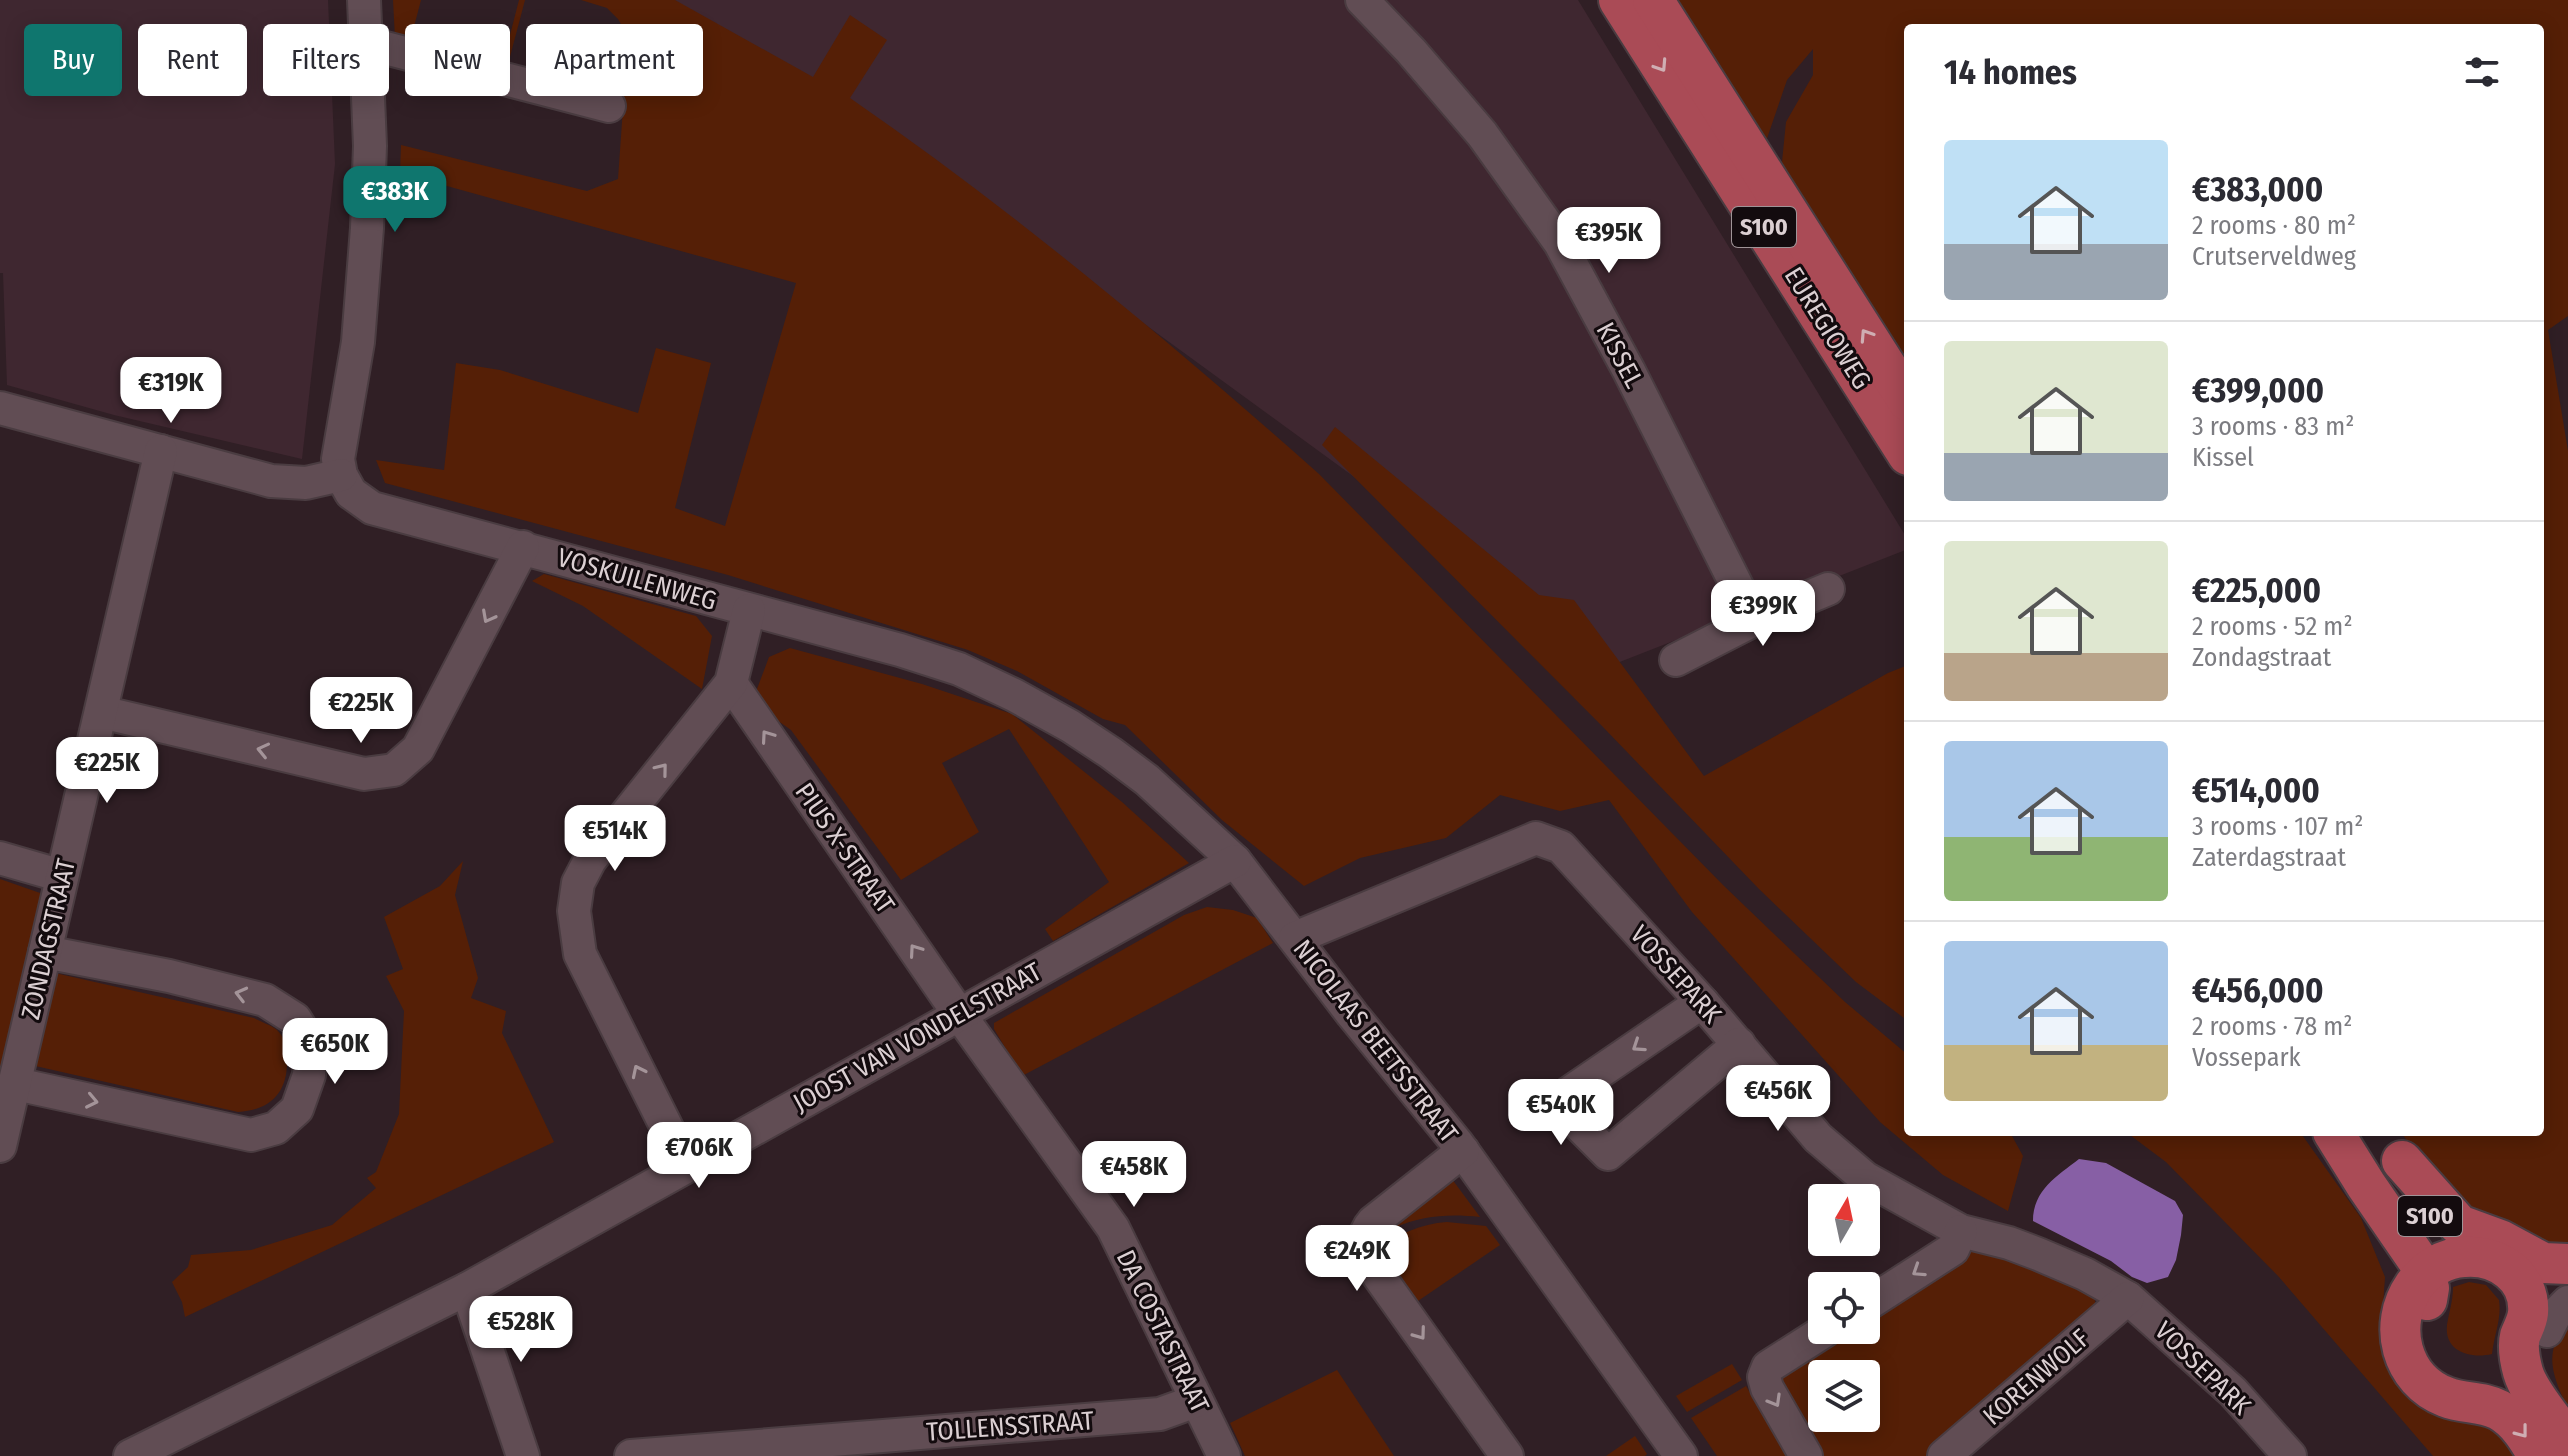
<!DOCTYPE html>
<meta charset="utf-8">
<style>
body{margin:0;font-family:"Fira Sans Condensed",sans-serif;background:#f2f2f3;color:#2b2b33;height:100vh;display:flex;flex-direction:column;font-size:30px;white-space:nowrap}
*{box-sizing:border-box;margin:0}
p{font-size:26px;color:#7c7c81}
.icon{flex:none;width:44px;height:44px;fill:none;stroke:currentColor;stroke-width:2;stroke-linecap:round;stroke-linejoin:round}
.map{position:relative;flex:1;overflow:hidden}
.panel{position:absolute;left:1904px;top:24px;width:640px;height:1112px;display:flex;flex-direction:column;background:#fff;border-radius:8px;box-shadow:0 4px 20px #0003}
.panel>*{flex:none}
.hud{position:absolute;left:24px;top:24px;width:760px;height:72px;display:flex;gap:16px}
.needle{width:52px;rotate:9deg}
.controls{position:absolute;left:1808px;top:1184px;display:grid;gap:16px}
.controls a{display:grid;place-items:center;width:72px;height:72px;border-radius:8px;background:#fff;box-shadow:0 4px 20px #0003;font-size:40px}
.price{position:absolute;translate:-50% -68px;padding:0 18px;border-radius:16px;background:#fff;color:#222;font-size:26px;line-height:52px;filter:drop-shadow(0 2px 4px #0008)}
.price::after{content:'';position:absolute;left:50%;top:48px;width:24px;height:18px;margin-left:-12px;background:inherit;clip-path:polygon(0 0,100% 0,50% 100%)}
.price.active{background:#0f766e;color:#fff}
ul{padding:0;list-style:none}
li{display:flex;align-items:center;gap:24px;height:200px;padding:0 40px}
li+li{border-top:2px solid #e1e1e2}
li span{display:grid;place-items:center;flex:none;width:224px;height:160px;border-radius:8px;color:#555}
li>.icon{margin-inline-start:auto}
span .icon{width:96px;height:96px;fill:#fffc;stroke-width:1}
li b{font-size:34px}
h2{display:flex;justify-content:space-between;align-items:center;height:96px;padding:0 40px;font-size:34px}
.pill{padding:0 28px;border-radius:8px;background:#fff;box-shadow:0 4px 20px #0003;font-size:28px;line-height:72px}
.pill.active{background:#0f766e;color:#fff}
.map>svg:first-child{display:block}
</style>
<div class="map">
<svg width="2568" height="1456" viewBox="0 0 2568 1456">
<rect width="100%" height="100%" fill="#301f25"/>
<g fill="#3f2730">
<polygon points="0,0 328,0 335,164 302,459 114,415 7,385 3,273 0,273"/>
<polygon points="655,0 1578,0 1908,540 1908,549 1612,665 836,99"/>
</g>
<g fill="#551f06" fill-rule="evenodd">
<polygon points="393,0 421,0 410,42 395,38"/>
<polygon points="519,0 525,0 507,68 502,66"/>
<path d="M581 0H675L813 77 850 15 887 40 850 98C1015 212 1169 341 1319 474L1723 885 1845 1002 1908 1055V1132H2006L2012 1136 2023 1156 2008 1211 1943 1175 1880 1122 1692 912 1609 800 1560 811 1500 795 1446 838 1360 858 1304 886 1222 820 1125 725 1103 719 1017 671 968 650 728 575 385 483 376 460 444 470 456 363 500 370 638 413 656 348 711 363 675 508 725 526 796 283 400 173 401 145 587 191 618 179 624 94 634 67 626 33 618 19 607 8Z"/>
<polygon points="1661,0 2568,0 2568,316 2548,330 2568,451 2568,1253 2472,1216 2430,1174 2401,1132 2540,1132 2540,28 1908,28 1908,364 1830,252 1798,198 1782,162 1786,122 1813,75 1813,49 1787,80 1762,153"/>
<polygon points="1335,427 1539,595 1574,600 1704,776 1888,673 1908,665 1908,1021 1856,982 1759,889 1603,727 1322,445"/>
<polygon points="544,574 696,616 712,636 702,689 583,606 532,581"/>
<polygon points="790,648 922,684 1012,714 1122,802 1189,863 1053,941 1045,929 1109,882 1009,729 942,763 979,832 901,880 791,730 760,708 757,689 769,657"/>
<polygon points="463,861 455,895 478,978 471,998 506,1011 502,1033 554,1142 185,1317 182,1302 172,1282 188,1267 191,1255 251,1250 332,1225 376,1188 367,1178 376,1172 399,1114 404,1011 386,976 403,969 384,917 440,886"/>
<polygon points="0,879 43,894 0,1074"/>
<polygon points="1207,907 1233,910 1257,918 1273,943 1022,1076 994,1029 994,1023 1184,915"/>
<path d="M55 973 254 1018C261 1022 271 1025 277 1030 285 1038 287 1048 287 1059 288 1093 270 1110 238 1112L31 1065Z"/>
<polygon points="2126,1132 2300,1132 2361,1218 2385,1277 2382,1320 2494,1424 2516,1456 2433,1456 2279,1277 2166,1162"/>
<path d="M1446 1171 1480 1217C1450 1214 1423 1215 1394 1228L1389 1217Z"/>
<path d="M1447 1222 1486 1226 1500 1245 1415 1303 1376 1249C1399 1234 1420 1224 1447 1222Z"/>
<path d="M1977 1246 2093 1292 2096 1306 1932 1456H1813L1773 1382 1840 1330H1866V1314ZM1822 1374H1866V1418H1822Z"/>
<path d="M2469 1282 2486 1285 2499 1300C2502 1318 2494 1335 2492 1354 2471 1359 2444 1352 2447 1325 2449 1312 2453 1301 2453 1287Z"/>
<path d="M2568 1325V1409C2554 1379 2541 1351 2568 1325Z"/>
<polygon points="1732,1364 1742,1380 1687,1412 1676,1396"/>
<polygon points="1337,1370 1394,1456 1245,1456 1230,1423"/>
<polygon points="1746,1386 1788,1456 1717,1456 1691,1418"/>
<polygon points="1635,1436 1647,1454 1645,1456 1606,1456"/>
</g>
<path fill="#875fa5" d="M2079 1159 2106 1163 2175 1201 2183 1215 2181 1235 2176 1260 2168 1277 2147 1283 2132 1277 2111 1261 2033 1221C2033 1190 2057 1176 2079 1159Z"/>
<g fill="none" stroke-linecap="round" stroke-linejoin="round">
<g stroke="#4a3c41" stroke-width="36">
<g id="minor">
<polyline points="364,0 370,146 367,228 358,342 338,459 341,475 351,493 372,508 900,650 959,669 1014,695 1070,726 1111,753 1147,780 1235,861 1352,1014 1457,1143 1681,1456"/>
<polyline points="1362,0 1411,51 1482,134 1560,243 1629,371 1754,620"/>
<polyline points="366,43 609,106"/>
<polyline points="0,408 271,481 306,483 341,475"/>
<polyline points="1676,660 1754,620 1828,589"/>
<polyline points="731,683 959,1014 1113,1228 1224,1456"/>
<polyline points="101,712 364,774 394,770 418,749 523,547"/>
<polyline points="0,858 62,876"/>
<polyline points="1295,938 1536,838 1561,847 1702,1002 1818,1138 1865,1178 1961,1231 2009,1243 2038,1254 2085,1274 2128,1298 2233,1392 2290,1456"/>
<polyline points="1702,1002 1566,1095 1578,1124 1608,1154 1739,1044"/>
<polyline points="16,1084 251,1135 276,1128 297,1109 309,1075 310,1053 305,1035 295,1019 265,1000 169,976 45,952"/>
<polyline points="0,1146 161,451"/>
<path d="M1463 1151 1373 1222C1357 1240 1368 1257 1378 1275L1507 1456"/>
<polyline points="686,1166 580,954 574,911 578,883 590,860 731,683 749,610"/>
<polyline points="467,1289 523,1456"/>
<polyline points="1866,1305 1953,1249 1961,1231"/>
<polyline points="2547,1331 2555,1315 2568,1302"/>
<polyline points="130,1456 467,1289 1235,861"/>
<polyline points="631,1456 1160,1414 1196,1401"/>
<polyline points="1806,1456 1767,1388 1764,1377 1768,1367 1826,1330"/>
<polyline points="1944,1456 2128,1298"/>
</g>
</g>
<g stroke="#4a3c41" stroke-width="44">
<g id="major">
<polyline points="1619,0 1908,455"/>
<polyline points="1653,0 1908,401"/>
<polyline points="2333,1132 2366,1185 2421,1265 2429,1288 2427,1300"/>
<polyline points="2402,1161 2459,1225 2500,1240 2543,1263 2568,1264"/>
<path d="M2538 1456C2528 1438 2518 1421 2499 1410 2482 1401 2464 1404 2446 1397 2401 1380 2387 1325 2414 1286 2425 1270 2444 1258 2464 1257 2498 1254 2531 1277 2528 1313 2527 1322 2523 1328 2520 1336 2517 1348 2520 1361 2523 1372 2530 1396 2556 1421 2568 1444"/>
</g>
</g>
<use href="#minor" stroke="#614d54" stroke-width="32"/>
<use href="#major" stroke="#aa4b56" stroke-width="40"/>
</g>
<defs><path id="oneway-chevron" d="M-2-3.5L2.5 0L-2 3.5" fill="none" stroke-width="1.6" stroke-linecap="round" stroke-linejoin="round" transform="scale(2)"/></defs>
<g stroke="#cfaeb3">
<use href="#oneway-chevron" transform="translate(1661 66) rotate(57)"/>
<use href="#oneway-chevron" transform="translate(1866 335) rotate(-123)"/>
<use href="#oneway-chevron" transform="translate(2522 1432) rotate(52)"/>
</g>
<g stroke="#a49499">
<use href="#oneway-chevron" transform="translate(488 617) rotate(118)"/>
<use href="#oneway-chevron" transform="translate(767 736) rotate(-125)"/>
<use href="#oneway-chevron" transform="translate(263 750) rotate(-167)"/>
<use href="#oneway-chevron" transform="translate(662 769) rotate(-51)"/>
<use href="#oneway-chevron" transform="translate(915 950) rotate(-125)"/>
<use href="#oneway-chevron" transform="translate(241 994) rotate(-166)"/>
<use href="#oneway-chevron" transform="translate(1638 1046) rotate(146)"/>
<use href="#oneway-chevron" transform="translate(638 1071) rotate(-116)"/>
<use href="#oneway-chevron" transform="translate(92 1101) rotate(12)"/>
<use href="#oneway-chevron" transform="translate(1918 1271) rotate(147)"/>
<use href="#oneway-chevron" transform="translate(1420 1334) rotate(54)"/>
<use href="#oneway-chevron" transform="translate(1775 1401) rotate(60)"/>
</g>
<g text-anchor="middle" stroke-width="6" stroke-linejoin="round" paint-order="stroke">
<g fill="#130b0e" stroke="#9f9497" stroke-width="2">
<rect x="1732" y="207" width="64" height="40" rx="6"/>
<rect x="2398" y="1196" width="64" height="40" rx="6"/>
</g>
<g font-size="24" font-weight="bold" fill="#dbcfd2">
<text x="1764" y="235">S100</text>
<text x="2430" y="1224">S100</text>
</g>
<g font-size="26" fill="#dbcfd2" stroke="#130b0e">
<text transform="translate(1828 328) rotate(58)" y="9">EUREGIOWEG</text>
<text transform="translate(1620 355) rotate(62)" y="9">KISSEL</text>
<text transform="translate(637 579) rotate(16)" y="9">VOSKUILENWEG</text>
<text transform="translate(845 848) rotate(55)" y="9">PIUS X-STRAAT</text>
<text transform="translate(48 939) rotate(-77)" y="9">ZONDAGSTRAAT</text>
<text transform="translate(1676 974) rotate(48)" y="9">VOSSEPARK</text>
<text transform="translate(917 1037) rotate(-29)" y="9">JOOST VAN VONDELSTRAAT</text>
<text transform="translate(1376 1041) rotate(52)" y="9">NICOLAAS BEETSSTRAAT</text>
<text transform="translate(1163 1331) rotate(64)" y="9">DA COSTASTRAAT</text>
<text transform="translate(2203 1368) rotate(44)" y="9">VOSSEPARK</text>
<text transform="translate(2036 1377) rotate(-41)" y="9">KORENWOLF</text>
<text transform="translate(1010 1426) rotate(-4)" y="9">TOLLENSSTRAAT</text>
</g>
</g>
</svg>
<div class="controls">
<a><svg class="needle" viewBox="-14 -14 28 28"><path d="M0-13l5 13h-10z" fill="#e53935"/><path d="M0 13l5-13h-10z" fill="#7c7c81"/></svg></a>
<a><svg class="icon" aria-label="locate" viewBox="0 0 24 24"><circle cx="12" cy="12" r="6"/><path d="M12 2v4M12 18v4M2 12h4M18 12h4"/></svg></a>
<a><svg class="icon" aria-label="layers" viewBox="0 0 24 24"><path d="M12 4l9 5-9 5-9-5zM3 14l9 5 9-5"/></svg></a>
</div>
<b class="price active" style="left:395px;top:234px">€383K</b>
<b class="price" style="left:1609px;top:275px">€395K</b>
<b class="price" style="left:171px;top:425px">€319K</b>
<b class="price" style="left:1763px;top:648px">€399K</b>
<b class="price" style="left:361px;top:745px">€225K</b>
<b class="price" style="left:107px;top:805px">€225K</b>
<b class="price" style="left:615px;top:873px">€514K</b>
<b class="price" style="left:335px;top:1086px">€650K</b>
<b class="price" style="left:1778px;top:1133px">€456K</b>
<b class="price" style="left:1561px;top:1147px">€540K</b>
<b class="price" style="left:699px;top:1190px">€706K</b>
<b class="price" style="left:1134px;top:1209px">€458K</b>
<b class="price" style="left:1357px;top:1293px">€249K</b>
<b class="price" style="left:521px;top:1364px">€528K</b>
<div class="hud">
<a class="pill active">Buy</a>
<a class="pill">Rent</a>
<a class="pill">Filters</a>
<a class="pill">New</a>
<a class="pill">Apartment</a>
</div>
<section class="panel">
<h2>14 homes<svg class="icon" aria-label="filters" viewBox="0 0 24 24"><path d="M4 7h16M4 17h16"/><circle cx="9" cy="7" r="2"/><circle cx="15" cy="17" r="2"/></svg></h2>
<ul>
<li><span style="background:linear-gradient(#bfe0f5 65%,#9aa5b1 0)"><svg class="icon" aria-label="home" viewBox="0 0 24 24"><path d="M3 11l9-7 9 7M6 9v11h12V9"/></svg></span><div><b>€383,000</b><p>2 rooms · 80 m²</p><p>Crutserveldweg</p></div></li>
<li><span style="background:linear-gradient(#dfe7d0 70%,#9aa5b1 0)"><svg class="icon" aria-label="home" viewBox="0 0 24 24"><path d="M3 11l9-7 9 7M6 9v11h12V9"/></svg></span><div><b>€399,000</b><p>3 rooms · 83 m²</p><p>Kissel</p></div></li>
<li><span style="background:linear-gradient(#dfe7d0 70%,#b9a48a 0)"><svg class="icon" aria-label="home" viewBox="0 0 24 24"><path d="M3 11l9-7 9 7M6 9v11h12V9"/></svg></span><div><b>€225,000</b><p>2 rooms · 52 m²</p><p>Zondagstraat</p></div></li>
<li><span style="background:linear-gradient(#a9c7e8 60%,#8fb573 0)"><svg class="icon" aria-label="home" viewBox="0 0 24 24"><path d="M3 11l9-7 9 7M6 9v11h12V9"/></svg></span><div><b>€514,000</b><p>3 rooms · 107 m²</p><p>Zaterdagstraat</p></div></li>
<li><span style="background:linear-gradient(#a9c7e8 65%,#c2b280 0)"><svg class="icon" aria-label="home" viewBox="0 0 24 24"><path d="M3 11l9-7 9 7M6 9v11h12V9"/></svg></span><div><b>€456,000</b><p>2 rooms · 78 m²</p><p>Vossepark</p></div></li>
</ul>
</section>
</div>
